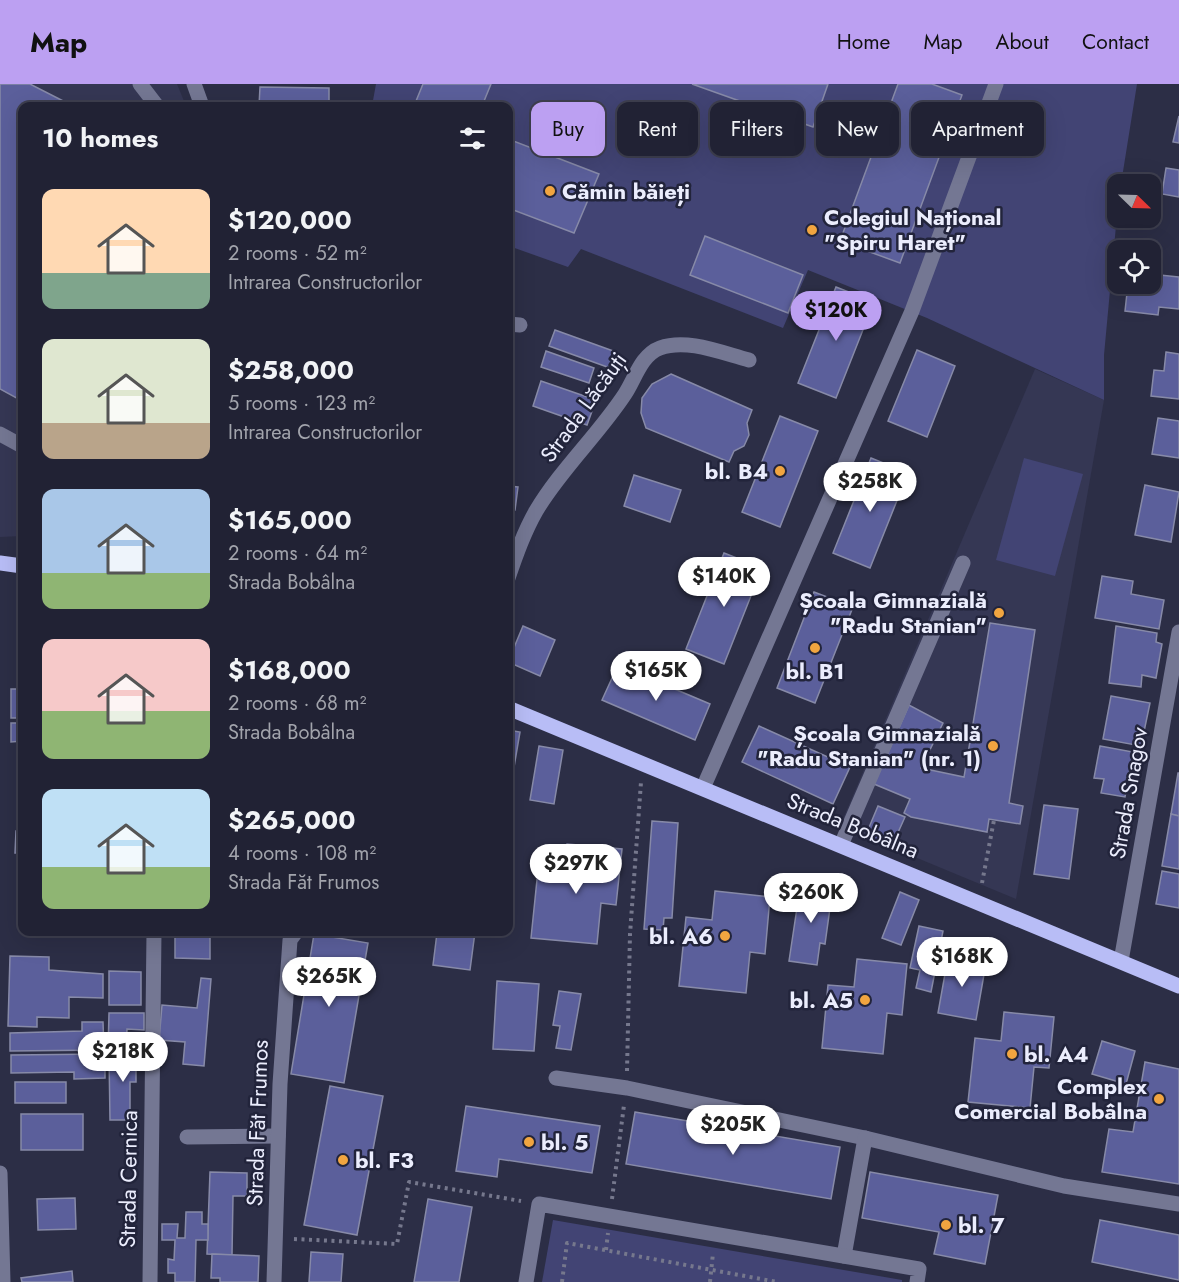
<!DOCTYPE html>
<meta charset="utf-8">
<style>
body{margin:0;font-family:Jost,sans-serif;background:#292a3c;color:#f1f3f6;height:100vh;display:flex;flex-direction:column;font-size:22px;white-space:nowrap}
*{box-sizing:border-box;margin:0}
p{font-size:20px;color:#a2a4ac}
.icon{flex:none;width:33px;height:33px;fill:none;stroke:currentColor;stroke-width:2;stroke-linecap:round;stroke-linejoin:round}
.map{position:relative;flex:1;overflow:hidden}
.drawer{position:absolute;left:18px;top:18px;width:495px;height:834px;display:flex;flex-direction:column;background:#212234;border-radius:12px;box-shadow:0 6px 24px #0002,0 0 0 2px #3e3f4f}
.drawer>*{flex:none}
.top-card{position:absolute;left:531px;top:18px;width:558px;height:54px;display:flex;gap:12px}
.needle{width:39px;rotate:113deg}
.fabs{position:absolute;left:1107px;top:90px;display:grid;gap:12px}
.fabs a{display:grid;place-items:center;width:54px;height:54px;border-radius:12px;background:#212234;box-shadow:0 6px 24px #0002,0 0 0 2px #3e3f4f;font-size:30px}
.price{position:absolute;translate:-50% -51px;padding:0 14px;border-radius:21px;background:#fff;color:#222;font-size:20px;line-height:39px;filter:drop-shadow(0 2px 3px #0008)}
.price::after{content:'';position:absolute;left:50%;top:36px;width:18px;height:14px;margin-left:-9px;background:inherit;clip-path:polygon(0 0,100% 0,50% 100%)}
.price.selected{background:#bca0f2;color:#111}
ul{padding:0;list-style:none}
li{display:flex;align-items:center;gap:18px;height:150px;padding:0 24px}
li span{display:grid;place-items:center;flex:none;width:168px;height:120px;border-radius:12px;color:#555}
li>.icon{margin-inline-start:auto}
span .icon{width:72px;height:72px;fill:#fffc;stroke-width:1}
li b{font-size:26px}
h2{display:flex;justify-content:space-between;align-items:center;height:72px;padding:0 24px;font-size:26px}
.chip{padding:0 21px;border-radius:12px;background:#212234;box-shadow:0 6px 24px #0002,0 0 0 2px #3e3f4f;font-size:21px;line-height:54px}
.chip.selected{background:#bca0f2;color:#111}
header{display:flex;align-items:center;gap:36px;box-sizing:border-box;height:84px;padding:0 30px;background:#bca0f2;color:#111}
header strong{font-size:28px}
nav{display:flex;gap:33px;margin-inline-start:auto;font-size:21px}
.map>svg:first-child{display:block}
</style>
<header>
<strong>Map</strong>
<nav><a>Home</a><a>Map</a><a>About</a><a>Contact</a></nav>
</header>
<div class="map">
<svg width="1179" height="1198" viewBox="0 0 1179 1198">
<rect width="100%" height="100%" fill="#2c2e46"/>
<g fill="#353754">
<polygon points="0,0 177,0 186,22 22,22 22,452 0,453"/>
<polygon points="1035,285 1104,316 1016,815 840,742"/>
</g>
<g fill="#424474">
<polygon points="376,0 1137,0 1121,100 1118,100 1117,131 1104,271 1104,316 927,234 808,186 783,244 581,165 568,183 509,162 508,22 372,22"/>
<polygon points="1024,374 1083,390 1055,492 996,476"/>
<polygon points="553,1136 902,1196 902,1198 542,1198"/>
</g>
<g fill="#5b5f9b" stroke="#878aa8" stroke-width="1.5">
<polygon points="0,0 30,0 73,22 22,22 22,317 0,305"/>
<polygon points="423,0 491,0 482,22 414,22"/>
<polygon points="692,0 828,0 813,43"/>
<polygon points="898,0 932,0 962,11 900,179 840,157"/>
<polygon points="260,3 329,4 329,22 259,22"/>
<polygon points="1179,32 1179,59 1173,58"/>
<polygon points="508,55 599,90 574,149 508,124"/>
<polygon points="1166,84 1179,86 1179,113 1162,110"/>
<polygon points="705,152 803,191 788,229 690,191"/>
<polygon points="1150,190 1179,193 1179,225 1159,223 1158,231 1125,227 1128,200 1150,200"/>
<polygon points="836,203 874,218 836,314 798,299"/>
<polygon points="555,246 616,268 610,284 549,262"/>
<polygon points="917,266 955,282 927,353 888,337"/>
<polygon points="546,267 594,284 589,299 541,283"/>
<polygon points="1166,268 1179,270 1179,315 1151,312 1154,286 1164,287"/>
<polygon points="671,290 752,326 747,339 749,351 744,362 734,367 729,378 646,344 641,329 642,314 652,300"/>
<polygon points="541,297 596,316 587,341 533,322"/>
<polygon points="780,332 818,347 780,443 742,428"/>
<polygon points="1158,334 1179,337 1179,374 1152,370"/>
<polygon points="871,374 908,389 870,484 833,469"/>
<polygon points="634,391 681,406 670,438 624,422"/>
<polygon points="1145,401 1179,408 1171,458 1135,451"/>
<polygon points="508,402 518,403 515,426 508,426"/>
<polygon points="724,469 762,484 724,580 686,565"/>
<polygon points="1102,492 1133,497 1131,510 1164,516 1159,545 1095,534"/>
<polygon points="814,508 853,523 815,619 777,604"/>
<polygon points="990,539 1035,546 1009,719 1023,722 1020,740 989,735 987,748 911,733 904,729 910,715 874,700 909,621 943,639 921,684 964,693"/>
<polygon points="523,542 555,556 540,592 508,578"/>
<polygon points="1116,542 1157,549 1156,558 1162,560 1156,594 1142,591 1141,603 1109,599"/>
<polygon points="21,554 22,554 22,586 20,586"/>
<polygon points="618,581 710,620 695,656 602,616"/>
<rect x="11" y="605" width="11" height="29"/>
<polygon points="1111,612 1150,619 1141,662 1103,655"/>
<polygon points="11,639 22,639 22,657 11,658"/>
<polygon points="759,642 850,683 833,720 742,678"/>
<polygon points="508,646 520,648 513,689 508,688"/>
<polygon points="539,662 563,666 554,720 530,716"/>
<polygon points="1100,662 1133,668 1125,713 1101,709 1104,695 1094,694"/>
<polygon points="1178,689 1179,689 1179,732 1171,730"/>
<polygon points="1044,721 1078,725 1069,795 1034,790"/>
<polygon points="878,722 905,733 891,764 865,753"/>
<polygon points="1171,730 1179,732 1179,785 1162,782"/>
<polygon points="652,737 678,739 672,834 664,834 663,846 644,845"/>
<polygon points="16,747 22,747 22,769 15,769"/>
<polygon points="567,760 622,765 616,821 601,819 597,860 531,854 538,786 564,788"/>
<polygon points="1162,787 1179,790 1179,824 1156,820"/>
<polygon points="816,799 833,802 825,860 820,859 817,881 789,877 800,804 815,807"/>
<polygon points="715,807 770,813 765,870 750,868 746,909 679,902 686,833 712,836"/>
<polygon points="900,808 919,816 901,861 882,854"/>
<polygon points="919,842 943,847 931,908 916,904 920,886 910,884"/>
<polygon points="175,848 210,848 210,875 175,874"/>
<polygon points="452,848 475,848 470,886 433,881 437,849 452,851"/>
<polygon points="314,850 368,859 344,999 291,990"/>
<polygon points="10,872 49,873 49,886 103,890 103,914 69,913 69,934 37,933 37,943 8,942"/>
<polygon points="948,873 986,879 976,936 938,929"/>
<polygon points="857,875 907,880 902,931 887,929 883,970 822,964 828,901 854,903"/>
<polygon points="109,887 141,888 141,921 109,921"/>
<polygon points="201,894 211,895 204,982 183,980 185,958 159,956 162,921 197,924"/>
<polygon points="497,897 539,900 534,967 493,965"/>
<polygon points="559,907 581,910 571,966 556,964 560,942 553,941"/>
<polygon points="1004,928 1054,933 1049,984 1034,983 1030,1024 968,1018 975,954 1001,957"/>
<polygon points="109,929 144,929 144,946 127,945 126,967 108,967"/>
<polygon points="82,938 103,938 104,966 10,967 10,949 82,947"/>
<polygon points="1102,957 1135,967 1126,1000 1092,990"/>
<polygon points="105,970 105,994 74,995 74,988 11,989 11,971"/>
<polygon points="146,970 146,986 136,986 136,998 130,998 130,1036 110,1036 109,971"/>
<polygon points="1145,978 1179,985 1179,1100 1102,1088 1109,1045 1133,1048"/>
<rect x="15" y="998" width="51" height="21"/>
<polygon points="330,1002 383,1012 357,1151 304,1141"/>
<polygon points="466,1022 600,1042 592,1089 499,1075 497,1093 456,1087"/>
<polygon points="635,1028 840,1063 831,1115 626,1080"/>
<rect x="21" y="1030" width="62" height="36"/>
<polygon points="210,1088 247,1089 247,1112 233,1112 232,1171 207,1170"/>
<polygon points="870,1088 998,1111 985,1180 934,1170 939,1148 862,1134"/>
<polygon points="75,1114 76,1145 38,1146 37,1115"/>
<polygon points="428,1115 472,1123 459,1198 414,1198"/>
<polygon points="186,1128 202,1128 202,1140 208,1140 208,1156 196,1156 195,1198 175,1198 175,1189 168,1189 168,1175 174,1176 175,1156 162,1156 162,1140 178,1140 177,1154 185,1154"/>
<polygon points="1100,1136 1179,1151 1179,1196 1092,1178"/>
<polygon points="311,1168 343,1170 341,1198 309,1198"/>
<polygon points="212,1170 259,1172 258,1198 220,1198 220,1194 211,1194"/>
<polygon points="72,1187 73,1198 22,1198 21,1194"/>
</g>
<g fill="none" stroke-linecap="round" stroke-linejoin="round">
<g stroke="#76788d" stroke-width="4" stroke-dasharray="3 4.5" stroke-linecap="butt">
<polyline points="982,799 994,736"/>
<polyline points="627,987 630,850 641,698"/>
<polyline points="612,1115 624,1021"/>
<polyline points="294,1155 397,1160 409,1098 521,1117"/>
<polyline points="606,1166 608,1149"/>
<polyline points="562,1198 567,1159 777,1198"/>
<polyline points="710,1198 713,1169"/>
</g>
<g stroke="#747793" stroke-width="15">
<polyline points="140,0 157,22"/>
<polyline points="194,0 202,22"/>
<polyline points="508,240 520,241"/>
<polyline points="0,350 22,362"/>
<path d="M508 494C516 471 524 448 536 427 561 385 598 351 625 310 635 295 641 271 660 264 687 254 722 269 749 276"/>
<polyline points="703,704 912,227 996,0"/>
<polyline points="841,761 963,479"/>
<polyline points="1121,877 1179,548"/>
<polyline points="556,994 627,1004 865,1054 1064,1102 1179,1120"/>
<polyline points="187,1053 278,1052"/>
<polyline points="0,1089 3,1198"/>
<polyline points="844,1172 865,1054"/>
<polyline points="150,1198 154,848"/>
<polyline points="274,1198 280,1000 290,856 296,848"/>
<polyline points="526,1198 539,1120 919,1185 917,1198"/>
</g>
<g stroke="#b8bdf6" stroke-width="15">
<polyline points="0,479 22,482"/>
<polyline points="508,624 1179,902"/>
</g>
</g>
<g fill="#f1a540" stroke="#22243b" stroke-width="2">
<circle cx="550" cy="107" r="6"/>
<circle cx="812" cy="146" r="6"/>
<circle cx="780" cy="387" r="6"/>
<circle cx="999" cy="529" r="6"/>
<circle cx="815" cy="564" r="6"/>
<circle cx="993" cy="662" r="6"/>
<circle cx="725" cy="852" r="6"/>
<circle cx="865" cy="916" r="6"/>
<circle cx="1012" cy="970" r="6"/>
<circle cx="1159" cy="1015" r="6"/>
<circle cx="529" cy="1058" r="6"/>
<circle cx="343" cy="1076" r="6"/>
<circle cx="946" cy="1141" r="6"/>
</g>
<g text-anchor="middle" stroke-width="5" stroke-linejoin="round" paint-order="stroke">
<g font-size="22" font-weight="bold" fill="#ebedfd" stroke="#22243b" text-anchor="start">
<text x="562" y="115">Cămin băieți</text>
<text x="824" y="141">Colegiul Național<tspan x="824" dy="25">"Spiru Haret"</tspan></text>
<text x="768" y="395" text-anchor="end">bl. B4</text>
<text x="987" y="524" text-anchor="end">Școala Gimnazială<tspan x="987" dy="25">"Radu Stanian"</tspan></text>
<text x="815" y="595" text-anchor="middle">bl. B1</text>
<text x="981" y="657" text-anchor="end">Școala Gimnazială<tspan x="981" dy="25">"Radu Stanian" (nr. 1)</tspan></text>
<text x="713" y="860" text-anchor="end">bl. A6</text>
<text x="853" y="924" text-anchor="end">bl. A5</text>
<text x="1024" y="978">bl. A4</text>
<text x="1147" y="1010" text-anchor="end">Complex<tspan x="1147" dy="25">Comercial Bobâlna</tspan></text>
<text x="541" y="1066">bl. 5</text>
<text x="355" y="1084">bl. F3</text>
<text x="958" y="1149">bl. 7</text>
</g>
<g font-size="22" fill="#ebedfd" stroke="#22243b">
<text transform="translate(583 323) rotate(-54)" y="8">Strada Lăcăuți</text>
<text transform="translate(1128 709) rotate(-80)" y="8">Strada Snagov</text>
<text transform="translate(853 741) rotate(22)" y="8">Strada Bobâlna</text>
<text transform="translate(257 1039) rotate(-88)" y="8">Strada Făt Frumos</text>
<text transform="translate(128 1095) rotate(-89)" y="8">Strada Cernica</text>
</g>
</g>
</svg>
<div class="fabs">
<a><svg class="needle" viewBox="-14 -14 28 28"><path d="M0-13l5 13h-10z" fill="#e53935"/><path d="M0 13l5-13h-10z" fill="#a2a4ac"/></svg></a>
<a><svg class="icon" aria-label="locate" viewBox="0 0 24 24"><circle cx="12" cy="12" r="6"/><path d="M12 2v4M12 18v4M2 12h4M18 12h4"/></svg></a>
</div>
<b class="price selected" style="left:836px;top:258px">$120K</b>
<b class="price" style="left:870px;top:429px">$258K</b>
<b class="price" style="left:724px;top:524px">$140K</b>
<b class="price" style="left:656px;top:618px">$165K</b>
<b class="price" style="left:576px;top:811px">$297K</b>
<b class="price" style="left:811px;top:840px">$260K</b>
<b class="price" style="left:962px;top:904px">$168K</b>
<b class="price" style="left:329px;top:924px">$265K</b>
<b class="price" style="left:123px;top:999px">$218K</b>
<b class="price" style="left:733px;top:1072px">$205K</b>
<div class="top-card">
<a class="chip selected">Buy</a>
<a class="chip">Rent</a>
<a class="chip">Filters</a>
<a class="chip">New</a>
<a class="chip">Apartment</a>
</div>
<section class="drawer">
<h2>10 homes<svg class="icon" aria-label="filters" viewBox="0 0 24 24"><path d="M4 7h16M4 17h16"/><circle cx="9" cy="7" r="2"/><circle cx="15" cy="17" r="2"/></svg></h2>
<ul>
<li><span style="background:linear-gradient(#ffd9b3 70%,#7fa58c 0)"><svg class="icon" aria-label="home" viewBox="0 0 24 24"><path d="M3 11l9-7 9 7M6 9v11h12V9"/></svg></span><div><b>$120,000</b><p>2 rooms · 52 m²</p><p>Intrarea Constructorilor</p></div></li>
<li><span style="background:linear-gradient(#dfe7d0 70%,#b9a48a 0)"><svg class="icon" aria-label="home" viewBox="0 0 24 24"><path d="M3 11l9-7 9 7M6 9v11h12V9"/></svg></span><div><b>$258,000</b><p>5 rooms · 123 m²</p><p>Intrarea Constructorilor</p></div></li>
<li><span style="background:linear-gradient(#a9c7e8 70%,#8fb573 0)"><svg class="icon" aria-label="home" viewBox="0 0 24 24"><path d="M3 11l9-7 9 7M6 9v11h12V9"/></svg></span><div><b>$165,000</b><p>2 rooms · 64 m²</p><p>Strada Bobâlna</p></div></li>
<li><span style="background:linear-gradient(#f6c9c9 60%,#8fb573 0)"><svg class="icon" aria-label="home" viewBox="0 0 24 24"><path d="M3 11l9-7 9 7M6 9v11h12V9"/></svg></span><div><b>$168,000</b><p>2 rooms · 68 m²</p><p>Strada Bobâlna</p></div></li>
<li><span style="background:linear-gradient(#bfe0f5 65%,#8fb573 0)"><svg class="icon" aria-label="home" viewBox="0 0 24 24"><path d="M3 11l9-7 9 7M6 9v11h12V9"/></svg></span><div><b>$265,000</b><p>4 rooms · 108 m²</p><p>Strada Făt Frumos</p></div></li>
</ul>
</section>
</div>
